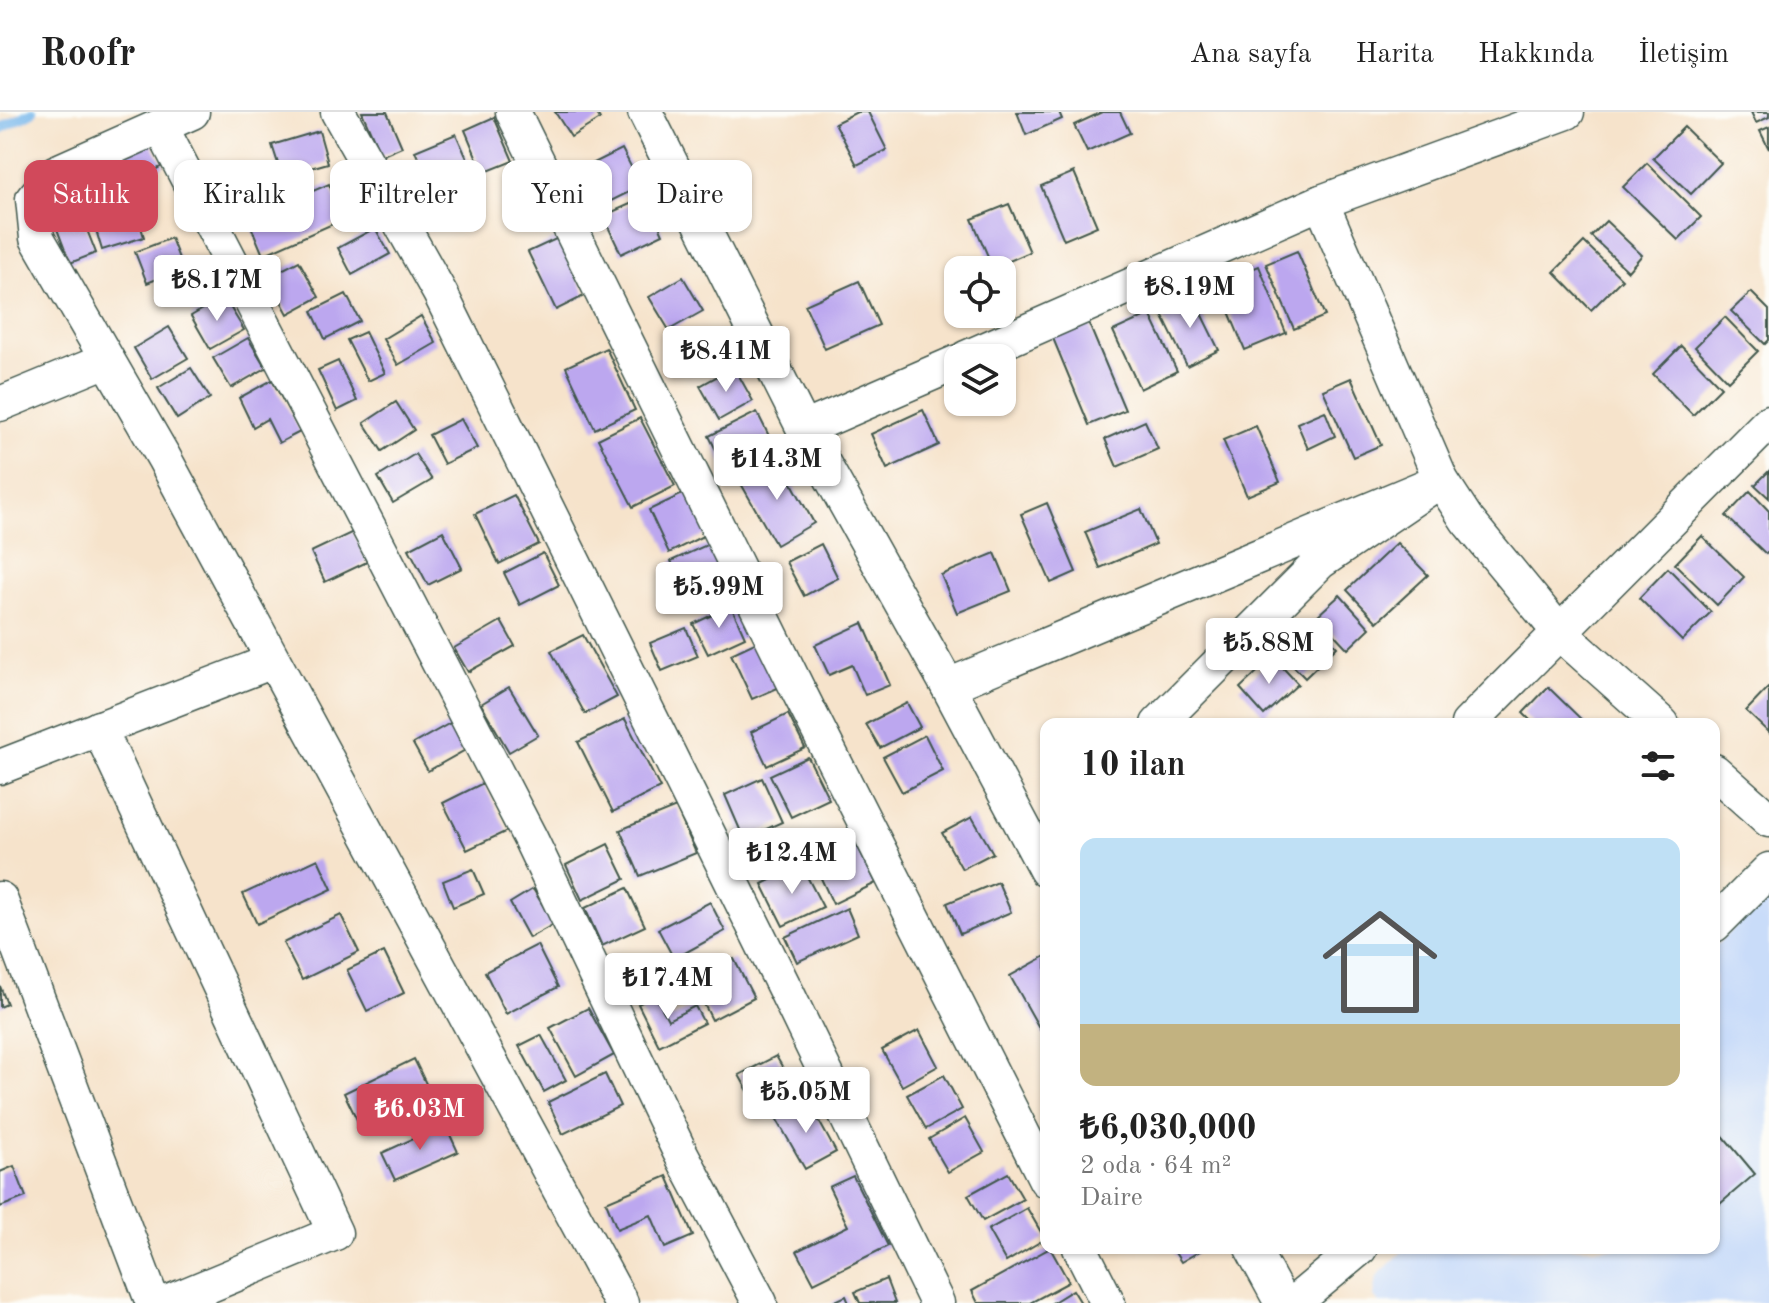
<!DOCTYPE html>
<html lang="tr">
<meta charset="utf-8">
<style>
body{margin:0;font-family:"Old Standard TT",serif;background:#f6f6f6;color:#222;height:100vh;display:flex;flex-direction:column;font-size:30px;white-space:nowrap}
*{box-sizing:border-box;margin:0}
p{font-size:26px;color:#767676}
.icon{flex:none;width:44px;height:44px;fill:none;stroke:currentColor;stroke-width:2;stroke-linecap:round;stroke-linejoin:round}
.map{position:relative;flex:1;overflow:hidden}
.side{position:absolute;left:1040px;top:606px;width:680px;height:536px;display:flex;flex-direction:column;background:#fff;border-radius:16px;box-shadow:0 2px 6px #0004}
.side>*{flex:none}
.hud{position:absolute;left:24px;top:48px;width:760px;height:72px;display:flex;gap:16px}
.tools{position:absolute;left:944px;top:144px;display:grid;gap:16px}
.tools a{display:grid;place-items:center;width:72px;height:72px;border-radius:16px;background:#fff;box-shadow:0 2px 6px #0004;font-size:40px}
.price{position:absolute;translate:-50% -68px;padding:0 18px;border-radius:8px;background:#fff;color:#222;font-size:26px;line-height:52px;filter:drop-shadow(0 2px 4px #0008)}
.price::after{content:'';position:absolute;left:50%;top:48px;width:24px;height:18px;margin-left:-12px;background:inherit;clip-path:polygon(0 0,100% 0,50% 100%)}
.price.selected{background:#d1495b;color:#fff}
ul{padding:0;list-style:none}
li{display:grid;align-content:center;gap:16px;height:424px;padding:0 40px}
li+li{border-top:2px solid #e0e0e0}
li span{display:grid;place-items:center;height:248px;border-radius:16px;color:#555}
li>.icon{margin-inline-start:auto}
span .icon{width:144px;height:144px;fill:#fffc;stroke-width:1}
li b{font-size:34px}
h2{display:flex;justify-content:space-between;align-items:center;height:96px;padding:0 40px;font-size:34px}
.pill{padding:0 28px;border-radius:16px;background:#fff;box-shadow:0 2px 6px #0004;font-size:28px;line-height:72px}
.pill.selected{background:#d1495b;color:#fff}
header{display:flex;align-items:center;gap:48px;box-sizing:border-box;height:112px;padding:0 40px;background:#fff;border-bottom:2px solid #e0e0e0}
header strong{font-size:38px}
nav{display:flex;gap:44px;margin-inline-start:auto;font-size:28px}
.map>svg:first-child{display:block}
</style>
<header>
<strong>Roofr</strong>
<nav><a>Ana sayfa</a><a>Harita</a><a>Hakkında</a><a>İletişim</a></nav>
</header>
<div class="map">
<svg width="1769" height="1191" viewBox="0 0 1769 1191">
<rect width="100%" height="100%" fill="#fdfcf7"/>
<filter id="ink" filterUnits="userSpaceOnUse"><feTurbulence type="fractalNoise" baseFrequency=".0125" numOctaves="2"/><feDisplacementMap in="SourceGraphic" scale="16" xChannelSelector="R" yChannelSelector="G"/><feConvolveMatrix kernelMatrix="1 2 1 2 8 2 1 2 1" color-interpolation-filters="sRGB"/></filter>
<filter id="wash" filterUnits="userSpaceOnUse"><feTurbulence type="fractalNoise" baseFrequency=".006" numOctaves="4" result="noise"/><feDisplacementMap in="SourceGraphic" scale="32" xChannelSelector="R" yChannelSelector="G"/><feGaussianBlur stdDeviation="1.8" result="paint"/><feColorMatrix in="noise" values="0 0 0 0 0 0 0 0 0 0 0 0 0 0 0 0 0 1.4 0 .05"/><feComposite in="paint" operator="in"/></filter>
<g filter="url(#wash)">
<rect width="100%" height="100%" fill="#f6e3cb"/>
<polygon fill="#c9dcf9" points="1769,781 1769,1191 1379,1191 1374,1185 1377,1164 1406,1136 1714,1136 1714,835"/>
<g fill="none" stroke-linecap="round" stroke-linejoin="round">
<polyline stroke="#78b8ec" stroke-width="10" points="0,17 32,0"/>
</g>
<g id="blocks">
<g fill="#bca7ef">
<polygon points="362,0 387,0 402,35 381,44"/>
<polygon points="555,0 596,0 600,7 571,25"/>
<polygon points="857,0 868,0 887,38 857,53 835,11"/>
<polygon points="1017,0 1059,0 1062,7 1026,23"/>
<polygon points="1102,0 1120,0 1130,21 1087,40 1074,13"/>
<polygon points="1751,0 1769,0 1769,5 1756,11"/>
<polygon points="494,5 513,49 483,61 465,18"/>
<polygon points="1684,15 1721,51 1691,82 1653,46"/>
<polygon points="1769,15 1769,37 1760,19"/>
<polygon points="319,19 328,51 282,64 272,33"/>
<polygon points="456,22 474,62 433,80 415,39"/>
<polygon points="149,27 164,53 104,87 88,60"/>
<polygon points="622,37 641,74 599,95 580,58"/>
<polygon points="1647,51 1701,105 1678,128 1623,75"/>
<polygon points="1074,60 1097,114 1064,128 1041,74"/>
<polygon points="329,72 344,107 263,143 248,107"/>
<polygon points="132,85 144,125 102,138 90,98"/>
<polygon points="646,85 663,122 621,142 603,104"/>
<polygon points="1009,92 1030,140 993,156 972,107"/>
<polygon points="80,100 96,141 70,151 54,109"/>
<polygon points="1606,109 1642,143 1628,159 1591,124"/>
<polygon points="375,116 390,142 352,163 338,136"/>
<polygon points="171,126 183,157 147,171 135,140"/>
<polygon points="558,126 586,183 556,198 528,140"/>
<polygon points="1584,130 1622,167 1591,198 1554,160"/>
<polygon points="1297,139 1325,204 1294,217 1266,152"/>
<polygon points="299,149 319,185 288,202 268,165"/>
<polygon points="1259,154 1286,221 1245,238 1217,171"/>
<polygon points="683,165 703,199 669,218 649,185"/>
<polygon points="859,169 879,213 825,237 805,193"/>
<polygon points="1751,180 1769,198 1769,228 1765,232 1731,199"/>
<polygon points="346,182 360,209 325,227 312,199"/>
<polygon points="1192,183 1219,238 1187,254 1160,199"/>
<polygon points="224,185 244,218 210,237 191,204"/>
<polygon points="1150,202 1177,259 1140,277 1113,219"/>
<polygon points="421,204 436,231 398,253 383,227"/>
<polygon points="1086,205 1125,298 1089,313 1050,219"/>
<polygon points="1725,205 1758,239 1728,269 1695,235"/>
<polygon points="169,215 188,246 152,267 134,236"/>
<polygon points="365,220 385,261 368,269 347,228"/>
<polygon points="248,226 266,256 231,276 213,246"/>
<polygon points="1681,234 1721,275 1693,303 1653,262"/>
<polygon points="606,236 635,298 595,317 566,255"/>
<polygon points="338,249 357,289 337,299 318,258"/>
<polygon points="734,255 753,289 719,308 700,274"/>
<polygon points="191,256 210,286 177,307 158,276"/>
<polygon points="1351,266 1381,333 1353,345 1323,278"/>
<polygon points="272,268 300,320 279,331 267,307 253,315 239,286"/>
<polygon points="396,290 414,318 382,339 364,311"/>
<polygon points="923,298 939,333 887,357 871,322"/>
<polygon points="1325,299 1335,324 1308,337 1297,311"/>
<polygon points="757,300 771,328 723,352 709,324"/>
<polygon points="640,306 675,374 633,395 598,327"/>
<polygon points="461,307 477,336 444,352 429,323"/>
<polygon points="1145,309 1158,337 1117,355 1105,327"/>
<polygon points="1256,314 1280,370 1247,384 1223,328"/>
<polygon points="415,342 432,368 393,391 378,365"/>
<polygon points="779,348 814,411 776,433 740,370"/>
<polygon points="1769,359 1769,386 1755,373"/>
<polygon points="689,379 709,421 669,441 649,398"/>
<polygon points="1750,379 1769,399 1769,439 1766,442 1726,404"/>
<polygon points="514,383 539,432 499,452 475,402"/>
<polygon points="1047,391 1076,460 1051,471 1021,402"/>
<polygon points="1141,397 1156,432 1100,456 1085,420"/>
<polygon points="443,419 462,456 428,473 409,437"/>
<polygon points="353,420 367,450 325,470 311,440"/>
<polygon points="1702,424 1744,465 1717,493 1675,452"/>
<polygon points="711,431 729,469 688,487 671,449"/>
<polygon points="1397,431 1428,463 1377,510 1347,478"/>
<polygon points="821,432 838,466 804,484 786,450"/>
<polygon points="543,441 559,473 520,493 504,461"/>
<polygon points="995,441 1011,479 957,501 941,463"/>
<polygon points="1668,456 1711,500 1682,529 1639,486"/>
<polygon points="1340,483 1370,516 1348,537 1317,504"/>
<polygon points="731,494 745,525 708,542 693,512"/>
<polygon points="501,509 515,534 468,560 454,536"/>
<polygon points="1312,509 1337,535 1305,566 1280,540"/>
<polygon points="863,511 890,573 865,583 852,553 829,563 815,533"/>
<polygon points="686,516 698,544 662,559 650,531"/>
<polygon points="583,523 617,585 585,602 551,539"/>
<polygon points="759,529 780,575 752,587 731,542"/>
<polygon points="1273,545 1298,572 1264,603 1240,576"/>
<polygon points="509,575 538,623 509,640 481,592"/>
<polygon points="1548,575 1586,612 1534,612 1523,601"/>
<polygon points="1769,575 1769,621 1746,599"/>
<polygon points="907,591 920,615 880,636 866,612"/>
<polygon points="788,602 805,636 767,654 751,620"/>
<polygon points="625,607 660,676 613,700 578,630"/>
<polygon points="452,610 467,637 428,659 413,632"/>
<polygon points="925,623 943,659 902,680 883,645"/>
<polygon points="808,645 829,687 791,705 770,663"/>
<polygon points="762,666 782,710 744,727 725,683"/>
<polygon points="483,671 507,719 467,738 443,691"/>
<polygon points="676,695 696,741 640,764 620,718"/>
<polygon points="972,705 993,741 962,757 942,721"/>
<polygon points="854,727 876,771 833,792 812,747"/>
<polygon points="608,732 625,767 582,788 566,753"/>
<polygon points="318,747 332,777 257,812 243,782"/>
<polygon points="801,753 823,795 783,814 762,772"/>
<polygon points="473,757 484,782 453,795 443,769"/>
<polygon points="998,770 1011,800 960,822 947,791"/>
<polygon points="627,776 645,814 602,834 585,796"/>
<polygon points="533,777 554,812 529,826 510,791"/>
<polygon points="710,790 725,819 674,847 658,817"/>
<polygon points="847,796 858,822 797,850 785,825"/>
<polygon points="341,803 359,840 302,868 283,831"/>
<polygon points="537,833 558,875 506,902 485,860"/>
<polygon points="384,840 404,881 367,899 347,858"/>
<polygon points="1046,844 1046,928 1010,864"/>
<polygon points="734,847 754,886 712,908 692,868"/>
<polygon points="0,874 7,892 0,895"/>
<polygon points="655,883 668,908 695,894 704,911 659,934 638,892"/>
<polygon points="588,896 614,943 576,964 550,916"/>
<polygon points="919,918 938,954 902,974 882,938"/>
<polygon points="541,923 566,968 544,980 519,934"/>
<polygon points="776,944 798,982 761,1002 739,963"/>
<polygon points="414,947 431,982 361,1016 344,981"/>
<polygon points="605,962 620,994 563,1022 548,990"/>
<polygon points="944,963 962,997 926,1017 907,983"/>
<polygon points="808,989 836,1040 805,1057 776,1006"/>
<polygon points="965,1006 984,1040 948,1060 929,1027"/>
<polygon points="445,1012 458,1040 395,1068 382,1041"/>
<polygon points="1714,1013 1755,1062 1714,1097"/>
<polygon points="14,1054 26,1085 0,1095 0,1060"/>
<polygon points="1008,1061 1023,1087 983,1109 968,1083"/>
<polygon points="667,1064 693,1124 665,1136 651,1103 617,1117 606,1090"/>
<polygon points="853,1064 888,1134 814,1171 797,1139 848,1114 829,1075"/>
<polygon points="1027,1096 1045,1127 1006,1150 988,1118"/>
<polygon points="1050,1136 1069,1170 1030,1191 978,1191 972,1179"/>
<polygon points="1172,1136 1205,1136 1181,1150"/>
<polygon points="886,1167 895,1191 860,1191 855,1180"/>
<polygon points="1073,1178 1081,1191 1052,1191"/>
<polygon points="846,1184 849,1191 831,1191"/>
</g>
</g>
</g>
<g filter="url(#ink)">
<use href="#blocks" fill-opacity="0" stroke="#3f564b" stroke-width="2"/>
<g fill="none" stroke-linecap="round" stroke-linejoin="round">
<g stroke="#3f564b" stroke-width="37">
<g id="minor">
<polyline points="192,0 55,61 33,87 37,126 164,346 621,1191"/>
<polyline points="338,0 440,181 787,881 937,1191"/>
<polyline points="513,0 799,580 1046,1068"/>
<polyline points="645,0 804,317 948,574 1046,758"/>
<polyline points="161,15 530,726 679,1038 760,1191"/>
<polyline points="1321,90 1441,368 1467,408 1560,521 1662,612"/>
<polyline points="966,246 1321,90 1567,0"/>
<polyline points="0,292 107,248"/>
<polyline points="804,317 958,250"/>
<polyline points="948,574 1441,368 1320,450 1158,612"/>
<polyline points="1468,612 1769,310"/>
<polyline points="99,616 335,1121 167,1191"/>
<polyline points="0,655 273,549"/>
<polyline points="1714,659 1769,708"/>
<polyline points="0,787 153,1191"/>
<polyline points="1714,813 1769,758"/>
<polyline points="1080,1136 1108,1191"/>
<polyline points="1252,1136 1282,1191"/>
<polyline points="1294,1191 1360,1136"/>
</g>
</g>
<use href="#minor" stroke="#fff" stroke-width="34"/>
</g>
</g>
</svg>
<div class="tools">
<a><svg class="icon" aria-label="locate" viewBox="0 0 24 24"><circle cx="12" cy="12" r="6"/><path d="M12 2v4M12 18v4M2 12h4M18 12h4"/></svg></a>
<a><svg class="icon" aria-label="layers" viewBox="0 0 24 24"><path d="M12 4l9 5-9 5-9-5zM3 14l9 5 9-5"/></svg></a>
</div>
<b class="price" style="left:217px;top:211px">₺8.17M</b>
<b class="price" style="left:1190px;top:218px">₺8.19M</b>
<b class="price" style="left:726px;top:282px">₺8.41M</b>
<b class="price" style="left:777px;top:390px">₺14.3M</b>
<b class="price" style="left:719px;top:518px">₺5.99M</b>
<b class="price" style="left:1269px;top:574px">₺5.88M</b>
<b class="price" style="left:792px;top:784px">₺12.4M</b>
<b class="price" style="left:668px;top:909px">₺17.4M</b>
<b class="price" style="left:806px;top:1023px">₺5.05M</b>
<b class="price selected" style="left:420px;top:1040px">₺6.03M</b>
<div class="hud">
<a class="pill selected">Satılık</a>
<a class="pill">Kiralık</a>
<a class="pill">Filtreler</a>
<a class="pill">Yeni</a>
<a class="pill">Daire</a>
</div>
<section class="side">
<h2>10 ilan<svg class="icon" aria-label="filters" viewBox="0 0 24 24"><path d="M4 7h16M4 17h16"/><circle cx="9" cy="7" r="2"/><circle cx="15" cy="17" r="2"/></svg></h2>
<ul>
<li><span style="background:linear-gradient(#bfe0f5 75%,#c2b280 0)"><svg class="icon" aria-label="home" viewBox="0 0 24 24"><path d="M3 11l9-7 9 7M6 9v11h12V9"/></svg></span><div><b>₺6,030,000</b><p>2 oda · 64 m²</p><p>Daire</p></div></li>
</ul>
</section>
</div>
